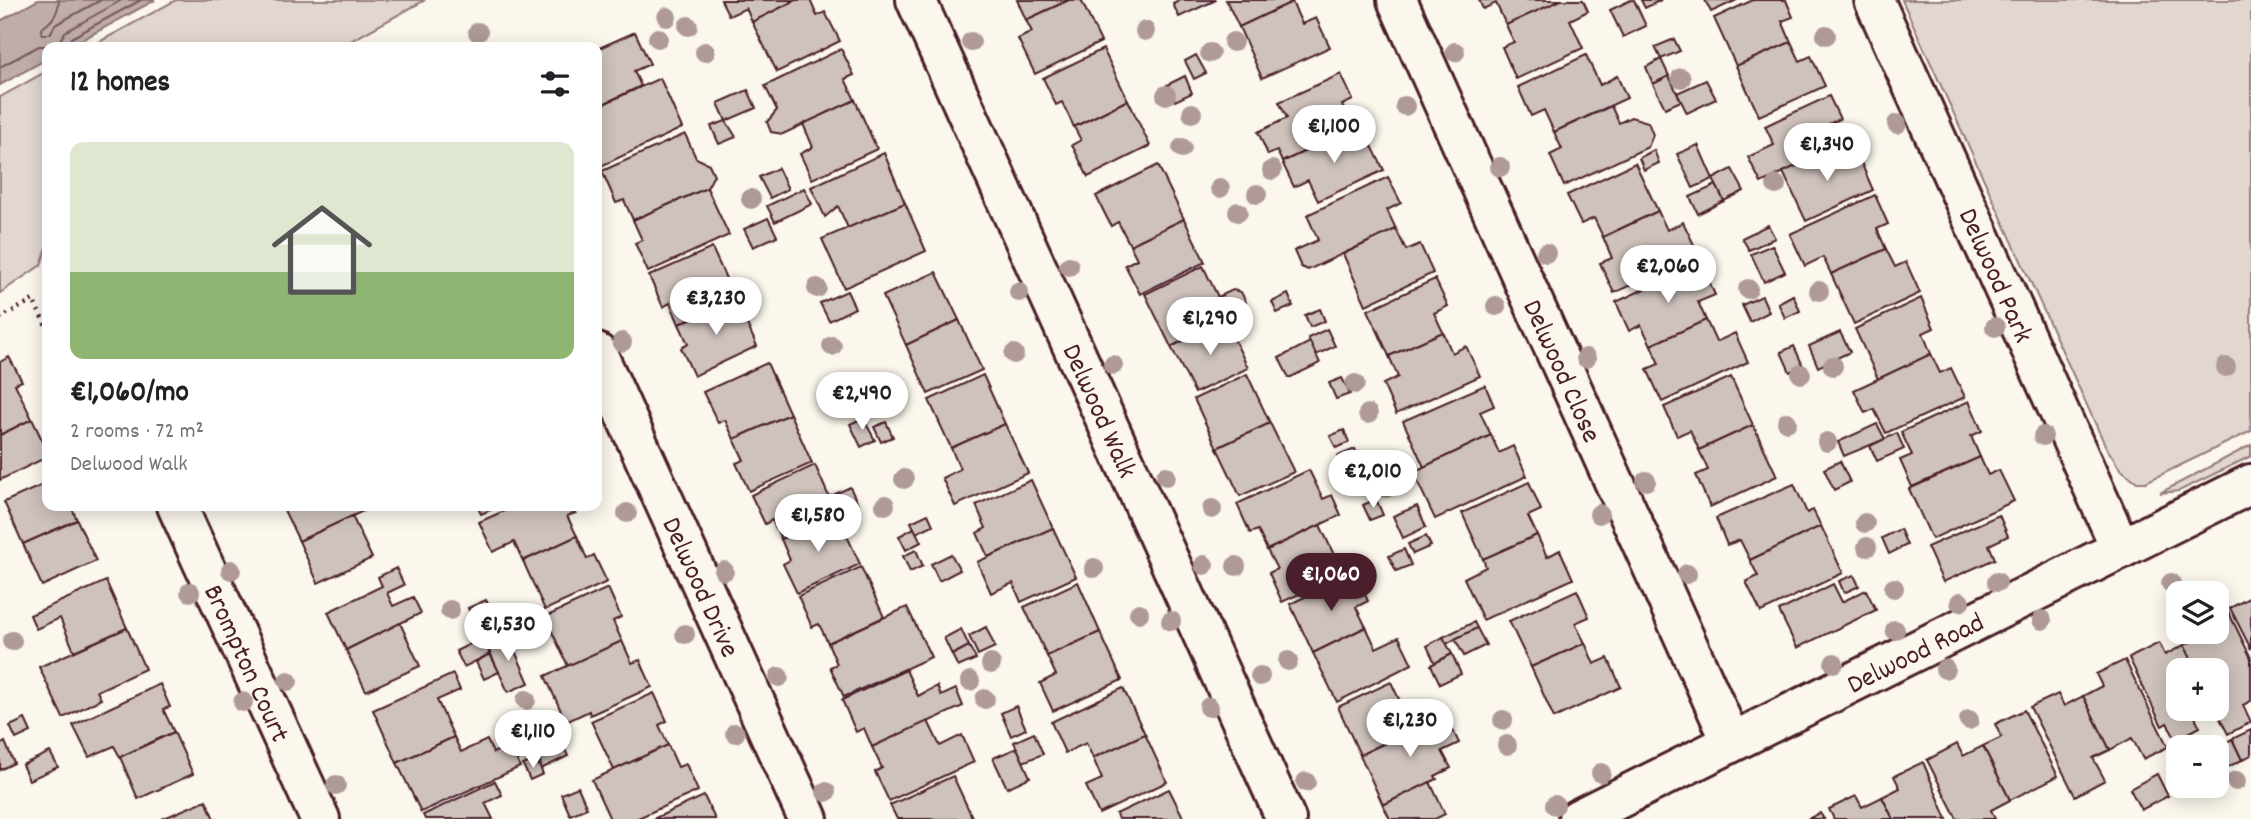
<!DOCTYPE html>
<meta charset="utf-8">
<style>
body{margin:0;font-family:Dekko,sans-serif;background:#f6f6f6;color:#202124;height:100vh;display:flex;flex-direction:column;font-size:26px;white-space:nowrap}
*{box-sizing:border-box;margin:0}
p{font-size:23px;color:#757577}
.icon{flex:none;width:38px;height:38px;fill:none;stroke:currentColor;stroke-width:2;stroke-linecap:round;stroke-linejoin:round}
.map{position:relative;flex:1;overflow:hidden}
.panel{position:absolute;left:42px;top:42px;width:560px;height:469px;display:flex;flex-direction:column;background:#fff;border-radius:14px;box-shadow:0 4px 18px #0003}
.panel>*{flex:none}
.fabs{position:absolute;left:2166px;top:581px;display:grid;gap:14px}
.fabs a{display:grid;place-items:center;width:63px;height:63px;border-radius:14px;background:#fff;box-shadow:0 4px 18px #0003;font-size:35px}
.price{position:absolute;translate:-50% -60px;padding:0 16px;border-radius:24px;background:#fff;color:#222;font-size:23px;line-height:46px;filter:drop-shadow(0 2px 4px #0008)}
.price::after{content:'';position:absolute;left:50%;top:42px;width:21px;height:16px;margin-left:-10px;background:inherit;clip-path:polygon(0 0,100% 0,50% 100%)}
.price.active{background:#4a1f2b;color:#fff}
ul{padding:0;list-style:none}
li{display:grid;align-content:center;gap:14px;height:371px;padding:0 28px}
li+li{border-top:2px solid #e0e0e0}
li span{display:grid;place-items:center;height:217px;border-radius:14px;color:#555}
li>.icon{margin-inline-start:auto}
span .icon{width:126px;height:126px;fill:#fffc;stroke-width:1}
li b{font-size:30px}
h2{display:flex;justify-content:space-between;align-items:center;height:84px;padding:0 28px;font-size:30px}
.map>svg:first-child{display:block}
</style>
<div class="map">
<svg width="2251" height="819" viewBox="0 0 2251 819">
<rect width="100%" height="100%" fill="#fbf7ec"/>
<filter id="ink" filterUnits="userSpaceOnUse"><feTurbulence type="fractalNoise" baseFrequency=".0143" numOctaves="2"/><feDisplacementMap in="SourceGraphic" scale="14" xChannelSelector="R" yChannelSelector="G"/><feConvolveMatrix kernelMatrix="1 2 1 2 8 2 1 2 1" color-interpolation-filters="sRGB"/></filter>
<g filter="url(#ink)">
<g fill="#e2d7d0" stroke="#967b7e" stroke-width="2">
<polygon points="176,0 425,0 340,47 90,47"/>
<polygon points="1902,0 2251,0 2251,431 2146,482 2137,482 2120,469 2106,447"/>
<polygon points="47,71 47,247 41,265 0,293 0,97"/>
<polygon points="2251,445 2251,456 2179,491 2160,493"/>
</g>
<polygon fill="#bfadaa" stroke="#907477" stroke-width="2" points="38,0 155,0 69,47 47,47 47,59 0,85 0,21"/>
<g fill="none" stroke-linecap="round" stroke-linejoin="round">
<g stroke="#79585e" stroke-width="2">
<path d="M59 0C58 15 52 21 41 29L42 34H50L55 25 101 0"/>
<polyline points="67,47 71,38 141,0"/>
<polyline points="0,67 39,46 57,46 65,32 122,0"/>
</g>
</g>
<g fill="#cfc2bc" stroke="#4a1f2b" stroke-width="2">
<polygon points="721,0 796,0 752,22 746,8 729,16"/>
<polygon points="796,0 810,0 817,16 825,12 840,41 777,72 752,22"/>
<polygon points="1017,0 1069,0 1026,20"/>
<polygon points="1069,0 1081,0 1101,42 1035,74 1018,39 1032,32 1026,20"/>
<polygon points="1181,0 1216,0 1179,17 1173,4"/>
<polygon points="1226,0 1291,0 1292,2 1239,27"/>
<polygon points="1479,0 1560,0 1560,1 1506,25 1496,3 1483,9"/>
<polygon points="1583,0 1588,11 1570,20 1583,48 1516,79 1502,47 1514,42 1506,25 1561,0"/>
<polygon points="1631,0 1634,0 1646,26 1623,37 1610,10"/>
<polygon points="1641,0 1661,0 1645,8"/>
<polygon points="1705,0 1737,0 1711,12"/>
<polygon points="1753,0 1786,0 1793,17 1782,21 1791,42 1736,66 1714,18"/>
<polygon points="1292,2 1302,24 1316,18 1330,47 1262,78 1239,27"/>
<polygon points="635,32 650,64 634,71 641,86 597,107 597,49"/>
<polygon points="1674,39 1680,51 1661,59 1655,47"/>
<polygon points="1791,42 1800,61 1811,56 1825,86 1759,116 1736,66"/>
<polygon points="841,49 854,75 845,79 855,100 783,134 771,132 767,122 777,110 765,86"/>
<polygon points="1103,49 1128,100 1074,127 1062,102 1056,105 1043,78"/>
<polygon points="1196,55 1206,73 1194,79 1185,61"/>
<polygon points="1586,55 1600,85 1617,76 1627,98 1554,132 1544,110 1531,116 1518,87"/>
<polygon points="1661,59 1669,76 1653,84 1646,67"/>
<polygon points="1341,74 1353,100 1342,105 1353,129 1282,162 1277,151 1268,155 1258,132 1287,118 1279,102"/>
<polygon points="1185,76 1192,93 1175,101 1167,85"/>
<polygon points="1669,76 1681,101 1665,108 1653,84"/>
<polygon points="660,78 682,128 601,166 597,156 597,107"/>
<polygon points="1706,80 1716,99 1687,113 1677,93"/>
<polygon points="748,90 756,108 726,121 718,103"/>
<polygon points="1829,96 1840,119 1829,124 1839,146 1761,183 1748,157 1774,145 1765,126"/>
<polygon points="855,100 877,149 812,179 800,154 813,147 803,124"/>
<polygon points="1128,100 1150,146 1088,177 1072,145 1081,140 1074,127"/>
<polygon points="1611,106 1619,123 1631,117 1648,122 1653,135 1648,147 1564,186 1550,155 1562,149 1554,132"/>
<polygon points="726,121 736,137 719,144 711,126"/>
<polygon points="1353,129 1361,146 1370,142 1384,170 1318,201 1308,180 1294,187 1282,162"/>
<polygon points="685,134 696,158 709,164 714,175 707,188 633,220 624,200 616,203 602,171"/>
<polygon points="1698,145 1713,179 1693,188 1677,154"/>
<polygon points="1839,146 1847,164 1859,158 1873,190 1806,221 1783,172"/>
<polygon points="1654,150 1659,163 1644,170 1639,158"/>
<polygon points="884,153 905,203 848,228 838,206 825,217 811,187"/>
<polygon points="1635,163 1658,211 1603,237 1594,218 1581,224 1567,195"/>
<polygon points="1158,165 1184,219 1130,245 1118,222 1111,226 1096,196"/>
<polygon points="778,168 788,189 770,198 759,177"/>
<polygon points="1732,169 1744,191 1724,201 1713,179"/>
<polygon points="1388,177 1401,203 1387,210 1396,229 1308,270 1301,267 1294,251 1318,240 1307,215"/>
<polygon points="1716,185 1724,201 1698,214 1690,197"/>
<polygon points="707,188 729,235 648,272 635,243 642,240 633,220"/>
<polygon points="804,188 812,204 775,222 767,206"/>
<polygon points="1875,195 1888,224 1877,229 1886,249 1831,274 1823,257 1805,266 1790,234"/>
<polygon points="905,203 926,251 844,288 822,239"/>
<polygon points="1658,211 1667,230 1683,222 1698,253 1614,293 1600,263 1612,258 1603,237"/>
<polygon points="768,218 777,236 753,247 744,229"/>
<polygon points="1184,219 1205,262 1140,294 1125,265 1137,259 1130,245"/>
<polygon points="1768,225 1775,238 1749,250 1742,238"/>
<polygon points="1396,229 1406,250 1420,244 1433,273 1366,305 1343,254"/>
<polygon points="1772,245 1785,272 1764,282 1751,254"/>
<polygon points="712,248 735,298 679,324 670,303 663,307 649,276"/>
<polygon points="1886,249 1895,267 1906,262 1920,293 1854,324 1831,274"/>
<polygon points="1701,263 1715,295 1698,302 1706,320 1651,345 1641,325 1629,331 1616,302"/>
<polygon points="1203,266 1218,297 1233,290 1241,292 1246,302 1244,310 1171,347 1145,294"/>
<polygon points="936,272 959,320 906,345 883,296"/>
<polygon points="1435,279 1448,306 1434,313 1443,332 1389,356 1368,310"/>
<polygon points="847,291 855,308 829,321 820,303"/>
<polygon points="1288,294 1293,306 1277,313 1272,302"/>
<polygon points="1793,295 1800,311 1785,318 1778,303"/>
<polygon points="1762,296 1769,312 1750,322 1742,305"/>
<polygon points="735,298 757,346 694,376 681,348 688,344 679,324"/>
<polygon points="1921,298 1934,328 1923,333 1931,354 1878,379 1855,329"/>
<polygon points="1320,309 1325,321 1310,327 1305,315"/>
<polygon points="959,320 982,370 928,394 906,345"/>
<polygon points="1225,320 1248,368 1195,393 1171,347"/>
<polygon points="1706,320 1716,342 1735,333 1748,362 1662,402 1647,369 1659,364 1651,345"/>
<polygon points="1327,329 1335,346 1316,355 1308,338"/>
<polygon points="1443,332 1452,353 1466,346 1480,376 1396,414 1383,384 1398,377 1389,356"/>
<polygon points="1840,332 1850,352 1818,367 1809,346"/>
<polygon points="1310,342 1320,363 1289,378 1279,358"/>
<polygon points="1794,346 1803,366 1790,372 1781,352"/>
<polygon points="1931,354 1940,373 1951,368 1965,397 1886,433 1874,409 1865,413 1854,390"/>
<polygon points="9,357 22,381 15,384 32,419 0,435 0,362"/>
<polygon points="767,363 790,414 734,439 725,420 718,423 703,392"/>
<polygon points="1247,374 1270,423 1217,448 1194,399"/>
<polygon points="983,375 1005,424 951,448 929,400"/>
<polygon points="1731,377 1753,425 1699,450 1690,430 1677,436 1664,407"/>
<polygon points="1342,378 1350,394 1336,399 1329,383"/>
<polygon points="1485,385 1494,406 1480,412 1491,435 1424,467 1403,421"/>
<polygon points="1969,401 1982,431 1971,436 1980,457 1912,487 1900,460 1912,455 1901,432"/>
<polygon points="790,414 812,463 749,491 736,463 744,460 734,439"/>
<polygon points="863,418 875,440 861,447 850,424"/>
<polygon points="32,419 47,450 47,457 0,480 0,435"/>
<polygon points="886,422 893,437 881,442 874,427"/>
<polygon points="1270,423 1294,472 1240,496 1217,448"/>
<polygon points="1005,424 1028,473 955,506 942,478 960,469 951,448"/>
<polygon points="1877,424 1885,439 1844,456 1838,442"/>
<polygon points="1753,425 1777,476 1710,507 1696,475 1708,470 1699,450"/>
<polygon points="1344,430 1349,442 1336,448 1330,436"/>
<polygon points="1897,433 1904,449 1877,461 1870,446"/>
<polygon points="1491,435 1499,453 1513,446 1527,476 1435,519 1413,472"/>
<polygon points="1355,449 1363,468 1347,476 1338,456"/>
<polygon points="1980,457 1988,475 1999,470 2014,501 1932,539 1909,489"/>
<polygon points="1840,461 1850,482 1834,490 1824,469"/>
<polygon points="815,465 829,497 850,487 858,504 781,539 772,520 765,524 751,495"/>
<polygon points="1309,470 1323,499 1332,495 1341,515 1267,550 1258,530 1250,533 1237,504"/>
<polygon points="1031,480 1053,528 988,557 977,533 986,528 976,505"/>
<polygon points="1529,482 1541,510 1528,516 1537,535 1483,559 1462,513"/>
<polygon points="47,483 47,506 71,506 77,520 23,544 4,502"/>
<polygon points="1794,484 1807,513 1813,510 1821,526 1750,560 1740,540 1727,545 1716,518"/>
<polygon points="1376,499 1383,515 1370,520 1363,505"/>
<polygon points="282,506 371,506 372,507 299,541"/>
<polygon points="477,506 500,506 481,514"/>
<polygon points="515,506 573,506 576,513 567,516 577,536 523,561 514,542 493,552 479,522"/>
<polygon points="1417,506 1426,527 1403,538 1393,516"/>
<polygon points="837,514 860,564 797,593 783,564 790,560 781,539"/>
<polygon points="928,514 933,525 916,533 911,522"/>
<polygon points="1999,515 2008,536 1989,545 1995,559 1943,582 1927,547"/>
<polygon points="352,516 372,558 318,583 299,541"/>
<polygon points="77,520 96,561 42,586 23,544"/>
<polygon points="1320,525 1343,574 1282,602 1269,573 1277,569 1267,550"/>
<polygon points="1821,526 1843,573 1761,612 1746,582 1758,576 1750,560"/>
<polygon points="914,528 921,542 906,550 899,536"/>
<polygon points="1053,528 1076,577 1021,602 1013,583 991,593 977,562"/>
<polygon points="1900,529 1907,545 1889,554 1882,538"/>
<polygon points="1537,535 1547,557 1560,550 1573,579 1483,620 1464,578 1486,567 1483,559"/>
<polygon points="577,536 587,559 594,555 607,582 545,610 523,561"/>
<polygon points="1426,536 1431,546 1413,554 1408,544"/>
<polygon points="1404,549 1411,565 1396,571 1389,556"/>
<polygon points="916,550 923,566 910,572 903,556"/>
<polygon points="951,554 960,570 939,581 931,564"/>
<polygon points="861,567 884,617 828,643 819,624 812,627 798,596"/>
<polygon points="396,568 404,585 387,593 393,606 413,597 421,613 346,650 328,612 382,586 378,577"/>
<polygon points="1355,573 1368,601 1356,607 1366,627 1313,653 1290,604"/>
<polygon points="1854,575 1859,586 1844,593 1839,581"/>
<polygon points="106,581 127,628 74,651 60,618 36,629 30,615"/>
<polygon points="1078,582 1100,632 1047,656 1024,607"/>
<polygon points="1833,584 1842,602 1866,590 1876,610 1797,648 1779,611"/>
<polygon points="608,588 621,617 613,621 622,641 568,666 545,617"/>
<polygon points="1577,590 1589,617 1575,623 1585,643 1531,667 1509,621"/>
<polygon points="2251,597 2251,649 2230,608"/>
<polygon points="486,600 497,623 479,632 468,608"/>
<polygon points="907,607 931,657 844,697 830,667 837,664 828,643"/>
<polygon points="2227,609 2251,658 2251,701 2243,705 2251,722 2228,734 2215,709 2217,709 2217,670 2197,670 2184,645 2203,635 2202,632 2217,632 2217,614"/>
<polygon points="1474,622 1477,628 1446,644 1443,637"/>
<polygon points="400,623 420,666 366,691 346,650"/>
<polygon points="986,627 995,647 978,655 969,636"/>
<polygon points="1366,627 1376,648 1399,637 1412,664 1337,702 1313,653"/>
<polygon points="127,628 145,669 97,691 101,699 63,718 39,667"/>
<polygon points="1477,628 1486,645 1464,656 1455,639"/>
<polygon points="961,629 969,646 952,655 944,638"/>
<polygon points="1100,632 1122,680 1053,711 1040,683 1056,675 1047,656"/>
<polygon points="508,635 529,683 508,692 486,644"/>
<polygon points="1443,637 1452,654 1435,663 1427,646"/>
<polygon points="482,638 490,654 464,667 456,651"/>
<polygon points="622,641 632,663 640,660 652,687 590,715 589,711 566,722 545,676"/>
<polygon points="1585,643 1594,664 1608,658 1621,687 1554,718 1531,667"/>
<polygon points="2159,643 2165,655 2184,645 2197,670 2179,670 2179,709 2191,709 2200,727 2176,740 2167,723 2162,726 2129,658"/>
<polygon points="969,646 976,659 958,667 952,655"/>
<polygon points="490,654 499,672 484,679 476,662"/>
<polygon points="1452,654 1461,674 1440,684 1431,665"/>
<polygon points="2125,660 2168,747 2143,759 2132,738 2110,750 2083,696 2102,686 2096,674"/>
<polygon points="906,670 918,696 937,686 941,696 956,689 963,706 872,747 864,728 856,732 842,700"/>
<polygon points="453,674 460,690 437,700 454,737 397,763 373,710"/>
<polygon points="1391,682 1413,729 1360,755 1338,707"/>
<polygon points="160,684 170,707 163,709 174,732 120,757 114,746 89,757 73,725"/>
<polygon points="1123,688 1145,734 1093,758 1086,743 1065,753 1051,722"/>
<polygon points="654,693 667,721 659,725 668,745 614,770 591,721"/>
<polygon points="2058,694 2064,706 2083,696 2110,750 2093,758 2105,780 2075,796 2030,707"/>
<polygon points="1016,706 1026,729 1011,736 1001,713"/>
<polygon points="2024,710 2058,776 2010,800 1983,746 2002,737 1995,724"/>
<polygon points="1445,714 1459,743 1442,751 1451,768 1435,776 1437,779 1383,805 1360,755"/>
<polygon points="25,719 31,732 16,739 10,726"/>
<polygon points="928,721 940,746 962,735 974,762 889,801 875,772 882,768 872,747"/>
<polygon points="2251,730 2251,755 2242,760 2232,739"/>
<polygon points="174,732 193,774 138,799 120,757"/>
<polygon points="1034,733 1043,754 1023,762 1014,742"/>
<polygon points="1145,734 1167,782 1099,814 1086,786 1102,779 1093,758"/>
<polygon points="454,737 461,752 487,740 493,753 510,745 520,767 421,812 397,763"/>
<polygon points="560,739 568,756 541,769 539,749"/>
<polygon points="2232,739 2242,760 2224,769 2217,757 2216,747"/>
<polygon points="5,742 14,763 0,770 0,745"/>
<polygon points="1957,744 1963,756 1983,746 2010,800 1991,810 1995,819 1957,819 1927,760"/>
<polygon points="668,745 678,767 686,764 698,791 636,819 610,819 592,780"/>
<polygon points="1017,748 1030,777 1007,788 993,758"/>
<polygon points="50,752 58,767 29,780 22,765"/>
<polygon points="536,759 543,774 530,780 523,765"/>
<polygon points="1923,762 1947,819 1893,819 1882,797 1900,788 1894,776"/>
<polygon points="2157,774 2168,796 2141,810 2130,789"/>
<polygon points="953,776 973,819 897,819 890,805"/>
<polygon points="495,781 502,795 485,803 493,819 425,819 423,815"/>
<polygon points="1430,782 1445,814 1435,819 1390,819 1383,805"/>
<polygon points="578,787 587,808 570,815 561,794"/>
<polygon points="1169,789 1184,819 1118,819 1116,814"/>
<polygon points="704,796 715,819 653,819"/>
<polygon points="1856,796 1862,807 1882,797 1893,819 1834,819 1829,809"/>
<polygon points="206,800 214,819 162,819"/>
<polygon points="1820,813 1824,819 1808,819"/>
</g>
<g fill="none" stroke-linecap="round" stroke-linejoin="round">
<g stroke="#4a1f2b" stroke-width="44">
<g id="street">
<path id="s1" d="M916 0 1286 819"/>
<path id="s2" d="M1397 0 1731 741"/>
<path id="s3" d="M1874 0 2121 549"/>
<path id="s4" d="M597 353 808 819"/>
<path id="s5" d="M177 506 320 819"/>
<path id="s6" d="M1578 819 2251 484"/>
</g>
</g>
<polyline stroke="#4a1f2b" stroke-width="4.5" stroke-dasharray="2 5" stroke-linecap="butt" points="0,318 33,300 47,328"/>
<use href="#street" stroke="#fbf7ec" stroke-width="38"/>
</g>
<g fill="#af9a98">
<circle cx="667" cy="17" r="10"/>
<circle cx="688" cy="26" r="10"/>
<circle cx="1145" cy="31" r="10"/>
<circle cx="478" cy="32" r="10"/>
<circle cx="1826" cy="35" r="10"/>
<circle cx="658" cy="38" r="10"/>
<circle cx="971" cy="42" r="10"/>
<circle cx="1233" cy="42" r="10"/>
<circle cx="705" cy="52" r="10"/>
<circle cx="1455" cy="52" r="10"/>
<circle cx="1210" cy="53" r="10"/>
<circle cx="1681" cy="78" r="10"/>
<circle cx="1166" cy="95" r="10"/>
<circle cx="1405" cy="106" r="10"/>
<circle cx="1192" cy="113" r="10"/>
<circle cx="1897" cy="124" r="10"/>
<circle cx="1182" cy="148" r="10"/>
<circle cx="1500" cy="167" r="10"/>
<circle cx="1272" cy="170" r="10"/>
<circle cx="1776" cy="185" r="10"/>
<circle cx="1220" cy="188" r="10"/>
<circle cx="1257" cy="194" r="10"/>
<circle cx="751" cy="199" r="10"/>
<circle cx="1238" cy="212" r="10"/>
<circle cx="1546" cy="253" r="10"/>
<circle cx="1069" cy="266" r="10"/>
<circle cx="817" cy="288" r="10"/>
<circle cx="1748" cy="289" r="10"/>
<circle cx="1819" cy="291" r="10"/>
<circle cx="1019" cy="292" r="10"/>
<circle cx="1496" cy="306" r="10"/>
<circle cx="1995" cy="327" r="10"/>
<circle cx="622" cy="342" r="10"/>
<circle cx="832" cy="346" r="10"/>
<circle cx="1014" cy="354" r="10"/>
<circle cx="1586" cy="358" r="10"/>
<circle cx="1113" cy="365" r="10"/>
<circle cx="1833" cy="366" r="10"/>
<circle cx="2226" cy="367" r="10"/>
<circle cx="1801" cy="374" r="10"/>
<circle cx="1355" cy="384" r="10"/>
<circle cx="1368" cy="414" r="10"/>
<circle cx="1787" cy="422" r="10"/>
<circle cx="2043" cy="436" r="10"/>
<circle cx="1827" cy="442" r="10"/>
<circle cx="1166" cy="476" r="10"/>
<circle cx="904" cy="479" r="10"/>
<circle cx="1646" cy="481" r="10"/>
<circle cx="1386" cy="488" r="10"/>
<circle cx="885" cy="505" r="10"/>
<circle cx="1212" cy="509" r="10"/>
<circle cx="627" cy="513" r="10"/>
<circle cx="1599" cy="514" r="10"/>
<circle cx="1865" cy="523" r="10"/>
<circle cx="1867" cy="547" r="10"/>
<circle cx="1204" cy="565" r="10"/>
<circle cx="1236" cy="566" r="10"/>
<circle cx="1094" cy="568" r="10"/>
<circle cx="231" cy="570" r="10"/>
<circle cx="724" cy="571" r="10"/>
<circle cx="1687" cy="574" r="10"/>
<circle cx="1997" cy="582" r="10"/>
<circle cx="2171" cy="583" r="10"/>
<circle cx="1894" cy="588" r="10"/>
<circle cx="190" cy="592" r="10"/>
<circle cx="1960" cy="602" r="10"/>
<circle cx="450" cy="610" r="10"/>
<circle cx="1139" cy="613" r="10"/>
<circle cx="2042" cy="620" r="10"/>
<circle cx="1171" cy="621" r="10"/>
<circle cx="1895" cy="630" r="10"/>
<circle cx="685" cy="634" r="10"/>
<circle cx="12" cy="641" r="10"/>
<circle cx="1288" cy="661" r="10"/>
<circle cx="1834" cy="663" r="10"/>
<circle cx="991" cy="664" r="10"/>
<circle cx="1945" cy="669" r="10"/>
<circle cx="1260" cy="676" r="10"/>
<circle cx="779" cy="677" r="10"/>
<circle cx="288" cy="681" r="10"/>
<circle cx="970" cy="681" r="10"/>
<circle cx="985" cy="699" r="10"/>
<circle cx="526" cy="700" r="10"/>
<circle cx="243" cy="702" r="10"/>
<circle cx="1209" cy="707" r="10"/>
<circle cx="1503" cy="720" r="10"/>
<circle cx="1969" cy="720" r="10"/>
<circle cx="735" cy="733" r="10"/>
<circle cx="1507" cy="745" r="10"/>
<circle cx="1601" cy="773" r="10"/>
<circle cx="2236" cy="781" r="10"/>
<circle cx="1306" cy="782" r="10"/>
<circle cx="336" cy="785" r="10"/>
<circle cx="826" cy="792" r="10"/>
<circle cx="1555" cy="805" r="10"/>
</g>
</g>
<g text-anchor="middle" stroke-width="5" stroke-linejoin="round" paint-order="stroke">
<g font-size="28" fill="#4a1f2b" stroke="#fbf7ec">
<text dy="10" stroke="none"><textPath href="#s3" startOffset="301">Delwood Park</textPath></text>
<text dy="10" stroke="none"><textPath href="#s2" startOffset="406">Delwood Close</textPath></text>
<text dy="10" stroke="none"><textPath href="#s1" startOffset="450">Delwood Walk</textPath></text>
<text dy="10" stroke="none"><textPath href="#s4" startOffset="256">Delwood Drive</textPath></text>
<text dy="10" stroke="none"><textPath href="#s6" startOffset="376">Delwood Road</textPath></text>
<text dy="10" stroke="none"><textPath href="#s5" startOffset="172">Brompton Court</textPath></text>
</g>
</g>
</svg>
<div class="fabs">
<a><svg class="icon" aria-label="layers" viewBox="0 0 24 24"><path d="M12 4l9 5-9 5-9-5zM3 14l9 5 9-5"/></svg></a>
<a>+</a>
<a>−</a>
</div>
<b class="price" style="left:1334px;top:165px">€1,100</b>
<b class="price" style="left:1827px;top:183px">€1,340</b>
<b class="price" style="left:1668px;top:305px">€2,060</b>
<b class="price" style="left:716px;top:337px">€3,230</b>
<b class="price" style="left:1210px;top:357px">€1,290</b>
<b class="price" style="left:862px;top:432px">€2,490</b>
<b class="price" style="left:1373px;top:510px">€2,010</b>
<b class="price" style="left:818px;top:554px">€1,580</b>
<b class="price active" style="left:1331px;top:613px">€1,060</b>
<b class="price" style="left:508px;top:663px">€1,530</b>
<b class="price" style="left:1410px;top:759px">€1,230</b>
<b class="price" style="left:533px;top:770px">€1,110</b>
<section class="panel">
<h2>12 homes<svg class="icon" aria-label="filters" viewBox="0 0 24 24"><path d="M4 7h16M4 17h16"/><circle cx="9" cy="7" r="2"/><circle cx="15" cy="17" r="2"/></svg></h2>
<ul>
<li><span style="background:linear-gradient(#dfe7d0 60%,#8fb573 0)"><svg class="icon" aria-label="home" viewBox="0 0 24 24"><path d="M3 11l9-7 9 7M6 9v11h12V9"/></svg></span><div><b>€1,060/mo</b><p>2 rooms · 72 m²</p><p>Delwood Walk</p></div></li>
</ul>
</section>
</div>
